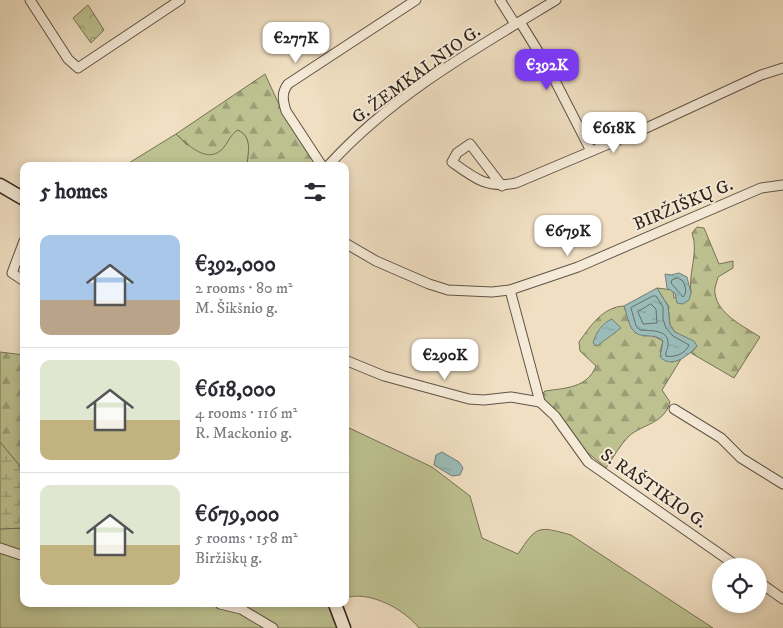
<!DOCTYPE html>
<meta charset="utf-8">
<style>
body{margin:0;font-family:"IM FELL DW Pica",serif;background:#f7f7f7;color:#2b2b33;height:100vh;display:flex;flex-direction:column;font-size:19px;white-space:nowrap}
*{box-sizing:border-box;margin:0}
p{font-size:16px;color:#7c7c81}
.icon{flex:none;width:28px;height:28px;fill:none;stroke:currentColor;stroke-width:2;stroke-linecap:round;stroke-linejoin:round}
.map{position:relative;flex:1;overflow:hidden}
.panel{position:absolute;left:20px;top:162px;width:329px;height:445px;display:flex;flex-direction:column;background:#fff;border-radius:10px;box-shadow:0 2px 8px #0003}
.panel>*{flex:none}
.buttons{position:absolute;left:712px;top:558px;display:grid;gap:10px}
.buttons a{display:grid;place-items:center;width:55px;height:55px;border-radius:50%;background:#fff;box-shadow:0 2px 8px #0003;font-size:25px}
.price{position:absolute;translate:-50% -42px;padding:0 11px;border-radius:10px;background:#fff;color:#222;font-size:16px;line-height:32px;filter:drop-shadow(0 1px 2px #0008)}
.price::after{content:'';position:absolute;left:50%;top:30px;width:15px;height:11px;margin-left:-8px;background:inherit;clip-path:polygon(0 0,100% 0,50% 100%)}
.price.current{background:#7c3aed;color:#fff}
ul{padding:0;list-style:none}
li{display:flex;align-items:center;gap:15px;height:125px;padding:0 20px}
li+li{border-top:1px solid #e1e1e2}
li span{display:grid;place-items:center;flex:none;width:140px;height:100px;border-radius:10px;color:#555}
li>.icon{margin-inline-start:auto}
span .icon{width:60px;height:60px;fill:#fffc;stroke-width:1}
li b{font-size:21px}
h2{display:flex;justify-content:space-between;align-items:center;height:60px;padding:0 20px;font-size:21px}
.map>svg:first-child{display:block}
</style>
<div class="map">
<svg width="783" height="628" viewBox="0 0 783 628">
<defs>
<pattern id="forest-firs" width="22" height="20" patternUnits="userSpaceOnUse" patternTransform="scale(1.25)"><rect width="22" height="20" fill="#bdc190"/><path d="M5 1l3.5 6h-7zM16 11l3.5 6h-7z" fill="#9a9d75"/></pattern>
<pattern id="wetland-marsh" width="20" height="14" patternUnits="userSpaceOnUse" patternTransform="scale(1.25)"><rect width="20" height="14" fill="#bdc190"/><path d="M1 5h8M5 5V1M11 12h8M15 12V8" fill="none" stroke="#9a9d75"/></pattern>
<pattern id="park-crowns" width="20" height="18" patternUnits="userSpaceOnUse" patternTransform="scale(1.25)"><rect width="20" height="18" fill="#bdc190"/><path d="M2 6a3 3 0 1 1 6 0M12 15a3 3 0 1 1 6 0" fill="none" stroke="#9a9d75"/></pattern>
<pattern id="water-ripples" width="26" height="14" patternUnits="userSpaceOnUse" patternTransform="scale(1.25)"><rect width="26" height="14" fill="#9bbcb8"/><path d="M2 4q2-2 4 0t4 0M15 11q2-2 4 0t4 0" fill="none" stroke="#86a19e"/></pattern>
</defs>
<rect width="100%" height="100%" fill="#f0dfc2"/>
<filter id="stains"><feTurbulence type="fractalNoise" baseFrequency=".004" numOctaves="4"/><feColorMatrix values="0 0 0 0 .2 0 0 0 0 .09 0 0 0 0 .02 0 0 0 .5 -.17"/></filter>
<radialGradient id="worn" r=".72"><stop offset=".6" stop-color="#630" stop-opacity="0"/><stop offset="1" stop-color="#630" stop-opacity=".3"/></radialGradient>
<g fill="#bdc190" stroke="#767257">
<path d="M238 130C253 137 248 152 247 166H124L176 134 187 145Z"/>
<path d="M345 426 432 467 470 496 482 538 518 554C537 525 538 526 571 535L713 628H419C404 609 369 590 345 598Z"/>
<polygon points="23,528 24,604 330,604 338,628 0,628 0,529"/>
</g>
<g fill="url(#forest-firs)" stroke="#767257">
<path d="M265 74 282 111 317 166H247C248 153 253 137 238 130 229 135 228 145 220 151 205 163 186 143 176 134Z"/>
<path d="M697 227 704 228 719 264 733 261V268L718 277C717 282 714 288 715 293 717 314 745 327 760 337L734 378 691 353 697 346 675 332 670 325 668 306 657 288 673 290 674 298 691 293C688 272 699 253 692 233Z"/>
<path d="M624 306 632 329 644 336 652 335 663 341 660 352 672 362 681 359 662 390 670 402C664 424 643 424 629 436 620 445 613 458 606 468L581 447 557 412 542 399V394L545 391C566 388 587 388 596 366L580 351 579 342C591 325 603 307 624 306Z"/>
<polygon points="0,352 24,355 24,471 0,442"/>
</g>
<polygon fill="url(#wetland-marsh)" stroke="#767257" points="0,442 24,471 24,528 0,529"/>
<polygon fill="url(#park-crowns)" stroke="#767257" points="88,5 104,30 91,43 73,18"/>
<g fill="url(#water-ripples)" stroke="#707f7a">
<polygon points="679,273 687,277 691,293 689,300 683,304 677,303 675,293 667,288 665,274 671,275"/>
<path d="M657 288 668 306 670 325 675 332 694 341 697 346C688 356 672 369 660 357L663 341C654 332 640 340 633 330 628 324 627 314 624 306Z"/>
<path d="M612 319 621 328 597 346 593 343C596 333 602 323 612 319Z"/>
<polygon points="442,452 459,462 463,468 460,475 452,476 434,465 436,455"/>
</g>
<g fill="none" stroke-linecap="round" stroke-linejoin="round">
<g stroke="#66706b" stroke-width="1">
<path d="M678 278 683 281C685 286 688 292 683 297L671 283 672 280Z"/>
<path d="M653 296H656L663 307V319L666 328 673 336 689 345C686 353 675 358 666 356 665 351 668 350 668 344 669 329 650 331 640 330L636 326 631 308Z"/>
<polygon points="651,304 656,309 657,323 643,324 638,312"/>
</g>
<g stroke="#605347" stroke-width="11">
<g id="street">
<polyline points="30,0 68,59 78,68 180,0"/>
<polyline points="500,0 515,24"/>
<polyline points="520,22 549,69 591,151"/>
<path d="M322 166 286 111C283 101 281 93 288 84L416 0"/>
<path d="M328 166C391 96 476 48 556 0"/>
<path d="M502 186 470 144 457 153 452 162C474 178 487 189 516 183L644 129 761 75 783 68"/>
<polyline points="24,241 12,273 24,281"/>
<polyline points="345,243 376,261 429,284 448,290 492,292 510,290 578,267 761,188 783,185"/>
<polyline points="510,290 540,402 555,416 588,462 737,566"/>
<polyline points="345,360 384,376 469,399 484,400 511,397 540,402"/>
<polyline points="674,409 721,438 741,458 783,484"/>
<polyline points="0,548 24,556"/>
<polyline points="759,582 783,599"/>
<polyline points="220,604 241,609 273,628"/>
</g>
</g>
<g stroke="#30241e" stroke-width="15">
<g id="secondary">
<polyline points="0,185 24,199"/>
<polyline points="335,604 344,628"/>
</g>
</g>
<use href="#street" stroke="#f5ead7" stroke-width="9"/>
<use href="#secondary" stroke="#f5ead7" stroke-width="12"/>
</g>
<g text-anchor="middle" stroke-width="4" stroke-linejoin="round" paint-order="stroke">
<g font-size="18" fill="#30241e" stroke="#f5ead7">
<text transform="translate(416 74) rotate(-36)" y="6">G. ŽEMKALNIO G.</text>
<text transform="translate(683 204) rotate(-23)" y="6">BIRŽIŠKŲ G.</text>
<text transform="translate(654 488) rotate(35)" y="6">S. RAŠTIKIO G.</text>
</g>
</g>
<rect width="100%" height="100%" filter="url(#stains)"/>
<rect width="100%" height="100%" fill="url(#worn)"/>
</svg>
<div class="buttons">
<a><svg class="icon" aria-label="locate" viewBox="0 0 24 24"><circle cx="12" cy="12" r="6"/><path d="M12 2v4M12 18v4M2 12h4M18 12h4"/></svg></a>
</div>
<b class="price" style="left:296px;top:64px">€277K</b>
<b class="price current" style="left:547px;top:91px">€392K</b>
<b class="price" style="left:614px;top:154px">€618K</b>
<b class="price" style="left:568px;top:257px">€679K</b>
<b class="price" style="left:445px;top:381px">€290K</b>
<section class="panel">
<h2>5 homes<svg class="icon" aria-label="filters" viewBox="0 0 24 24"><path d="M4 7h16M4 17h16"/><circle cx="9" cy="7" r="2"/><circle cx="15" cy="17" r="2"/></svg></h2>
<ul>
<li><span style="background:linear-gradient(#a9c7e8 65%,#b9a48a 0)"><svg class="icon" aria-label="home" viewBox="0 0 24 24"><path d="M3 11l9-7 9 7M6 9v11h12V9"/></svg></span><div><b>€392,000</b><p>2 rooms · 80 m²</p><p>M. Šikšnio g.</p></div></li>
<li><span style="background:linear-gradient(#dfe7d0 60%,#c2b280 0)"><svg class="icon" aria-label="home" viewBox="0 0 24 24"><path d="M3 11l9-7 9 7M6 9v11h12V9"/></svg></span><div><b>€618,000</b><p>4 rooms · 116 m²</p><p>R. Mackonio g.</p></div></li>
<li><span style="background:linear-gradient(#dfe7d0 60%,#c2b280 0)"><svg class="icon" aria-label="home" viewBox="0 0 24 24"><path d="M3 11l9-7 9 7M6 9v11h12V9"/></svg></span><div><b>€679,000</b><p>5 rooms · 158 m²</p><p>Biržiškų g.</p></div></li>
</ul>
</section>
</div>
